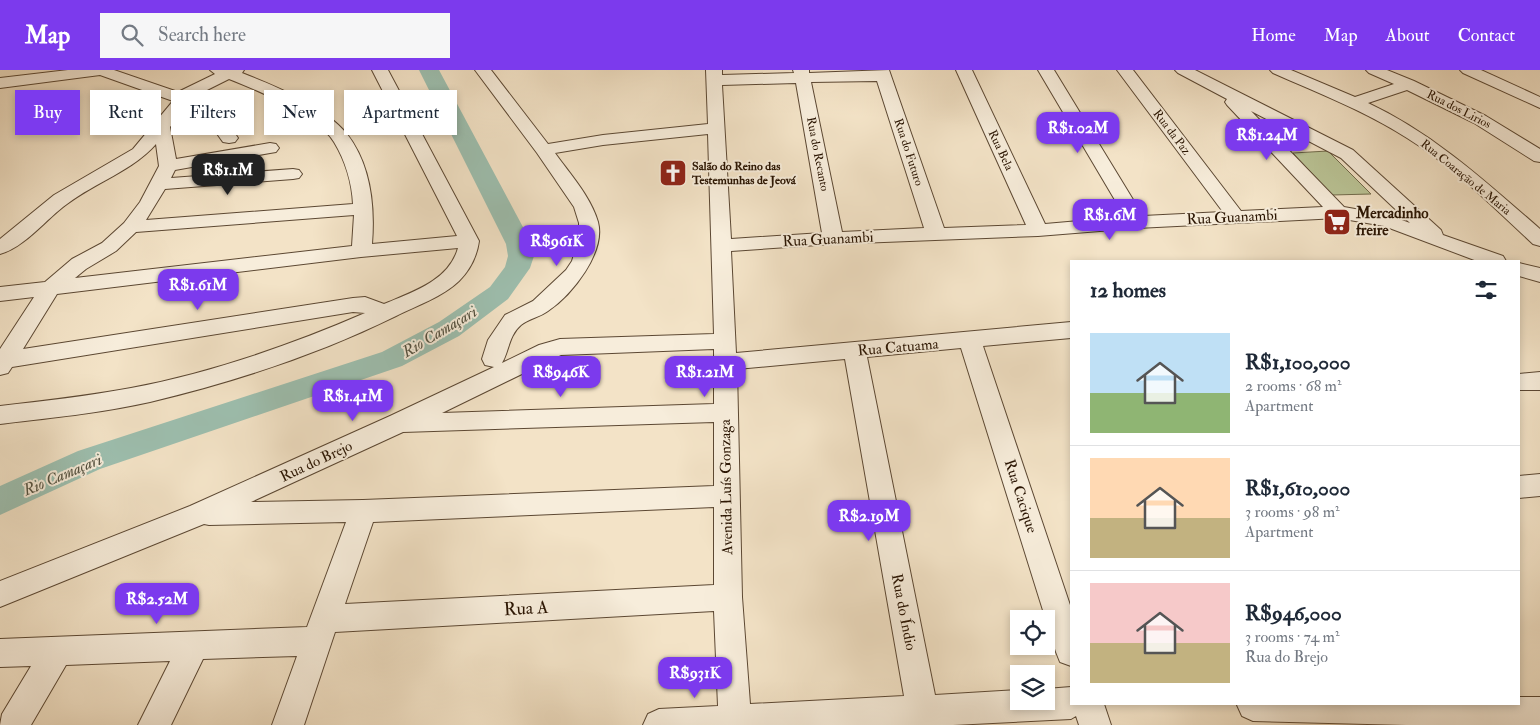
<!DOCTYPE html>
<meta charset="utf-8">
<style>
body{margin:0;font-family:"IM FELL Double Pica",serif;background:#f6f6f7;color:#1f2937;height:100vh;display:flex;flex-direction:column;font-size:19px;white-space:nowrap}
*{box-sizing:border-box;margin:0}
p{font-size:16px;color:#747a83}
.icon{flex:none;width:28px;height:28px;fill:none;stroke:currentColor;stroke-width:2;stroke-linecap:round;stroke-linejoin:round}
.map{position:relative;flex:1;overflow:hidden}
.drawer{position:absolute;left:1070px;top:190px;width:450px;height:445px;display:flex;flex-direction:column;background:#fff;border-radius:0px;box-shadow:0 2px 8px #0003}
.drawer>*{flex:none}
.banner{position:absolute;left:15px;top:20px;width:475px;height:45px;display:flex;gap:10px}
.tools{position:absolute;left:1010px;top:540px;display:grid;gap:10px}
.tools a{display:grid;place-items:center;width:45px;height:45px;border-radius:0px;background:#fff;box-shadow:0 2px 8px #0003;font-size:25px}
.price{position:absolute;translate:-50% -42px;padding:0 11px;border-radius:10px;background:#7c3aed;color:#fff;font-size:16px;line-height:32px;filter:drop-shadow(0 1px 2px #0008)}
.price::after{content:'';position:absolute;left:50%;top:30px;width:15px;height:11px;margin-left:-8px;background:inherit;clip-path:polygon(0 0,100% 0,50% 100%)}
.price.current{background:#222;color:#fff}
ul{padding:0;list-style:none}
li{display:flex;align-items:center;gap:15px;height:125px;padding:0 20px}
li+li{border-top:1px solid #e0e1e3}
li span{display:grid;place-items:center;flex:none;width:140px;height:100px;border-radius:0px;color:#555}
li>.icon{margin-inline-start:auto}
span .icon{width:60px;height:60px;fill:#fffc;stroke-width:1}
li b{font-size:21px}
h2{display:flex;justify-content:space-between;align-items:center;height:60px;padding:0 20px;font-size:21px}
.chip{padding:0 18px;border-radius:0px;background:#fff;box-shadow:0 2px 8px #0003;font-size:18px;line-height:45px}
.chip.current{background:#7c3aed;color:#fff}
header{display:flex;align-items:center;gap:30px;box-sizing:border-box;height:70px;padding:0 25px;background:#7c3aed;color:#fff}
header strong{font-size:24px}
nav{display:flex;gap:28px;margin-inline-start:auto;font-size:18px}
.search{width:350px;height:45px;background:#f6f6f7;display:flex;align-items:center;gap:12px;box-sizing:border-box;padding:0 18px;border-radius:0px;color:#747a83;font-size:19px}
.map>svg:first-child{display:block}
</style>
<header>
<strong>Map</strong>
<div class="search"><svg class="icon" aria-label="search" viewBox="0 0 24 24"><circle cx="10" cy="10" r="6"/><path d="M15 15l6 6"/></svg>Search here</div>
<nav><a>Home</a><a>Map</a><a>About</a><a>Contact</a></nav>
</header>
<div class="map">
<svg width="1540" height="655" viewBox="0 0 1540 655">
<rect width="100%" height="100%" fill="#f3e3c7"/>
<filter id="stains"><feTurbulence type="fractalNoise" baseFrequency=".004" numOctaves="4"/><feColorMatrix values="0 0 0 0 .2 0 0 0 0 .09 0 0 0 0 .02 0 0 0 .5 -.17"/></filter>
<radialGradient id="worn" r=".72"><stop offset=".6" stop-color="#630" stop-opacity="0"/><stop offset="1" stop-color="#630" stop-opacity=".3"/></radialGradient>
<polygon fill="#bac496" stroke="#726c4c" points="1328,81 1371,124 1332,125 1293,83"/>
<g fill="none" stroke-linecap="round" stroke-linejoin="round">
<polygon fill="#9dbfaf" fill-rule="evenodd" points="419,0 439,0 532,174 534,186 530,198 508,229 459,266 402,296 100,399 0,445 0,416 78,381 382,282 439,252 490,217 505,197 508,186 506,174"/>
<g stroke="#5c4833" stroke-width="2">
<g id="minor">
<path d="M68 0H114L178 22 215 4 210 0H244L242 3C275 16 324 36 347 64 371 95 375 137 372 174L457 166 372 0H388L479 171C477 186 470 200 459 211 442 227 418 235 396 246 319 284 234 312 150 332 101 343 50 348 0 354V336C44 331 88 326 131 318 211 303 291 275 365 243L353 242 12 297 8 303 0 305V279L34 227 0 231V217L45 212 72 189 102 173 124 153 140 132 159 96 156 74C132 101 96 112 67 134 47 148 24 178 0 184V169L54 125 133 79 173 31 100 5 0 18V8ZM229 9C257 20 319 46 334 72 345 90 352 113 353 134L146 150 165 119 293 109 299 108 302 104 299 100 293 99 171 108 175 100 270 83 276 82 279 78 276 74 270 73 176 89 170 57 185 38C207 49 209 52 223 72L229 73 235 72 238 68C224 46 215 40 191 28ZM354 145 352 176 75 208 86 199 116 181 136 162ZM458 178C449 211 412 222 384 234L365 227 353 228 23 279 57 224 361 187Z"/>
<path d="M475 0H491L548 74 603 65 708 54 706 0H722V5L794 3 793 0H809V3L889 0 944 158 1026 155 956 0H972L1045 154 1125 147 1038 0H1054L1143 146 1223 142 1117 0H1133L1241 141 1323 137 1227 35 1225 32 1227 29 1178 3 1175 0H1195L1353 80 1441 160 1443 165 1503 186 1506 191H1477L1384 156 1338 148 1137 158 1038 166 833 174 731 181 736 283 1071 252V268L983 276 1071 538V596L1060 592 1056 582 961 278 867 287 935 625 1019 620V631H1046V619L1071 617V634H1104L1111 655H1079L1076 646 1071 649 953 655H643L648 644 659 639 718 636 714 541 335 562 304 655H272L297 586 203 589 171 655H138L170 591 66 595 31 655H0L2 644 31 596 0 597V569L307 557 346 452 209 455 204 454 0 537V511L190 436 390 346 494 297 485 295 482 289 488 270 505 245 533 231 566 200 572 191 579 168V153L574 137 537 83ZM877 11 924 158 842 162 811 12ZM796 13 822 163 731 169 722 15ZM1251 41 1341 88 1410 153 1388 145 1344 137ZM708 64 714 264 560 269 539 275 502 293C509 281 509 265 521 255 528 249 540 247 548 241 572 225 606 182 598 152 591 127 570 104 555 83L603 75ZM714 279V334L442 343 561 285ZM845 289 904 626 750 634 742 527 737 299ZM714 352V416L363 430 251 432 403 362ZM714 437V515L345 534 373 452Z"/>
<path d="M1270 0H1291L1355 27 1394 14 1369 3 1366 0H1387L1414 11 1486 46 1540 79V92L1534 91 1474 53 1407 20 1368 33C1434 64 1486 112 1540 159V176L1533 174C1493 137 1454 97 1407 68 1365 41 1318 23 1273 3Z"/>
<polygon points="1460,0 1481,0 1540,27 1540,38 1463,3"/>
<polygon points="1519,193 1540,198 1540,212 1519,206"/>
<polygon points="1540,302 1540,320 1519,320 1519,304"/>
<polygon points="1540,404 1540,426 1519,428 1519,406"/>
<polygon points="1519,627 1540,627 1540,655 1406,655 1253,651 1242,646 1237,635 1519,634"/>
</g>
</g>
<use href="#minor" fill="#f7eddb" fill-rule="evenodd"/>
</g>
<defs>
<g id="church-square" transform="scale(1.4375)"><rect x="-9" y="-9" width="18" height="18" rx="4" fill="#8f2418" stroke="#f7eddb"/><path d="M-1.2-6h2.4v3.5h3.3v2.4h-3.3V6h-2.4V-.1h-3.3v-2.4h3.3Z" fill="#fff"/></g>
<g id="supermarket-square" transform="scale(1.4375)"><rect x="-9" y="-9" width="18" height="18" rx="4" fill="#8f2418" stroke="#f7eddb"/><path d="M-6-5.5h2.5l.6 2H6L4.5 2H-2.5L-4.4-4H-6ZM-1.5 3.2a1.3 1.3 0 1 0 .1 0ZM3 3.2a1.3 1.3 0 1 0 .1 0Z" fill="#fff"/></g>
</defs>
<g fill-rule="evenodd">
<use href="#church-square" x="673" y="103"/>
<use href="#supermarket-square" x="1337" y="152"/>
</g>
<g text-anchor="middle" stroke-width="4" stroke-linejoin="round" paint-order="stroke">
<g font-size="12" fill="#291402" stroke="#f7eddb">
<text transform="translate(1459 39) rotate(27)" y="4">Rua dos Lirios</text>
<text transform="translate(1172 62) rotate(53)" y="4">Rua da Paz</text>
<text transform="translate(1001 80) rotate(65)" y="4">Rua Bela</text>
<text transform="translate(909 82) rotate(72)" y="4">Rua do Futuro</text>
<text transform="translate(818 84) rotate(79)" y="4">Rua do Recanto</text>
<text transform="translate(1466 107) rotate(39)" y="4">Rua Coaração de Maria</text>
</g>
<g font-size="12" font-weight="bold" fill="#291402" stroke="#f7eddb" text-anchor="start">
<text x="692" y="100">Salão do Reino das<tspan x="692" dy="14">Testemunhas de Jeová</tspan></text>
</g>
<g font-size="15" font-weight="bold" fill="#291402" stroke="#f7eddb" text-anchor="start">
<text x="1356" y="148">Mercadinho<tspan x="1356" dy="17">freire</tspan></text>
</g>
<g font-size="15" fill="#291402" stroke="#f7eddb">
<text transform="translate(1232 147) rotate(-3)" y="5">Rua Guanambi</text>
<text transform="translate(828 169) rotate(-3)" y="5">Rua Guanambi</text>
<text transform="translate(898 277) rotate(-5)" y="5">Rua Catuama</text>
<text transform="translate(316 391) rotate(-25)" y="5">Rua do Brejo</text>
<text transform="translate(726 417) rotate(-91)" y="5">Avenida Luís Gonzaga</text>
<text transform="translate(1021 426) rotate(72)" y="5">Rua Cacique</text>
<text transform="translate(904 542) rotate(79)" y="5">Rua do Índio</text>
</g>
<g font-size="16" font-style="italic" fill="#52503f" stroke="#f7eddb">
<text transform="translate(439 261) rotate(-31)" y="6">Rio Camaçari</text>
<text transform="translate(62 404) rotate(-23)" y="6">Rio Camaçari</text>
</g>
<g font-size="18" fill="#291402" stroke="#f7eddb">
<text transform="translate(526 538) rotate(-3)" y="6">Rua A</text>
</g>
</g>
<rect width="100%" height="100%" filter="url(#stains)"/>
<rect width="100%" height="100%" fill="url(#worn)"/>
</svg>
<div class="tools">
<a><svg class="icon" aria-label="locate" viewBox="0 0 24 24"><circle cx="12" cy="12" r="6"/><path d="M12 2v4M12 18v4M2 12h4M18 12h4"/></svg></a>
<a><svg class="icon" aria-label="layers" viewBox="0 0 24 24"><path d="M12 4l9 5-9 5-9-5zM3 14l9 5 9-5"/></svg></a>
</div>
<b class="price" style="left:1078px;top:84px">R$1.02M</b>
<b class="price" style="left:1267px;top:91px">R$1.24M</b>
<b class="price current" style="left:228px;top:126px">R$1.1M</b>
<b class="price" style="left:1110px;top:171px">R$1.6M</b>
<b class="price" style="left:557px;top:197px">R$961K</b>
<b class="price" style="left:198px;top:241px">R$1.61M</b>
<b class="price" style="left:561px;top:328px">R$946K</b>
<b class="price" style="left:705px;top:328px">R$1.21M</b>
<b class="price" style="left:353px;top:352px">R$1.41M</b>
<b class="price" style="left:869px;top:472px">R$2.19M</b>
<b class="price" style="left:157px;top:555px">R$2.52M</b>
<b class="price" style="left:695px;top:629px">R$931K</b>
<div class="banner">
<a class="chip current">Buy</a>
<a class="chip">Rent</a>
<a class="chip">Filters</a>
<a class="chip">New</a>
<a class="chip">Apartment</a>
</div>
<section class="drawer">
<h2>12 homes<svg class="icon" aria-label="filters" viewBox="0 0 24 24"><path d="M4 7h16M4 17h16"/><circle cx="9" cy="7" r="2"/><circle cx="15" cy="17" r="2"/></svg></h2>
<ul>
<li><span style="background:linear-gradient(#bfe0f5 60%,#8fb573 0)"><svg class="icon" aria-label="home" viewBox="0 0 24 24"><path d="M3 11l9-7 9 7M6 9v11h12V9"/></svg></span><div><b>R$1,100,000</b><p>2 rooms · 68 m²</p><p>Apartment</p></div></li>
<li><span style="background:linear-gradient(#ffd9b3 60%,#c2b280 0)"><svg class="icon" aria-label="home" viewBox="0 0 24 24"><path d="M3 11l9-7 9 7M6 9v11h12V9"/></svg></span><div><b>R$1,610,000</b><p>3 rooms · 98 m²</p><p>Apartment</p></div></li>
<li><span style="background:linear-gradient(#f6c9c9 60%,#c2b280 0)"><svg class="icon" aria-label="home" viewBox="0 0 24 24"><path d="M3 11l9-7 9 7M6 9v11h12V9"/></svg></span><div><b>R$946,000</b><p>3 rooms · 74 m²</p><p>Rua do Brejo</p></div></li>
</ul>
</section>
</div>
